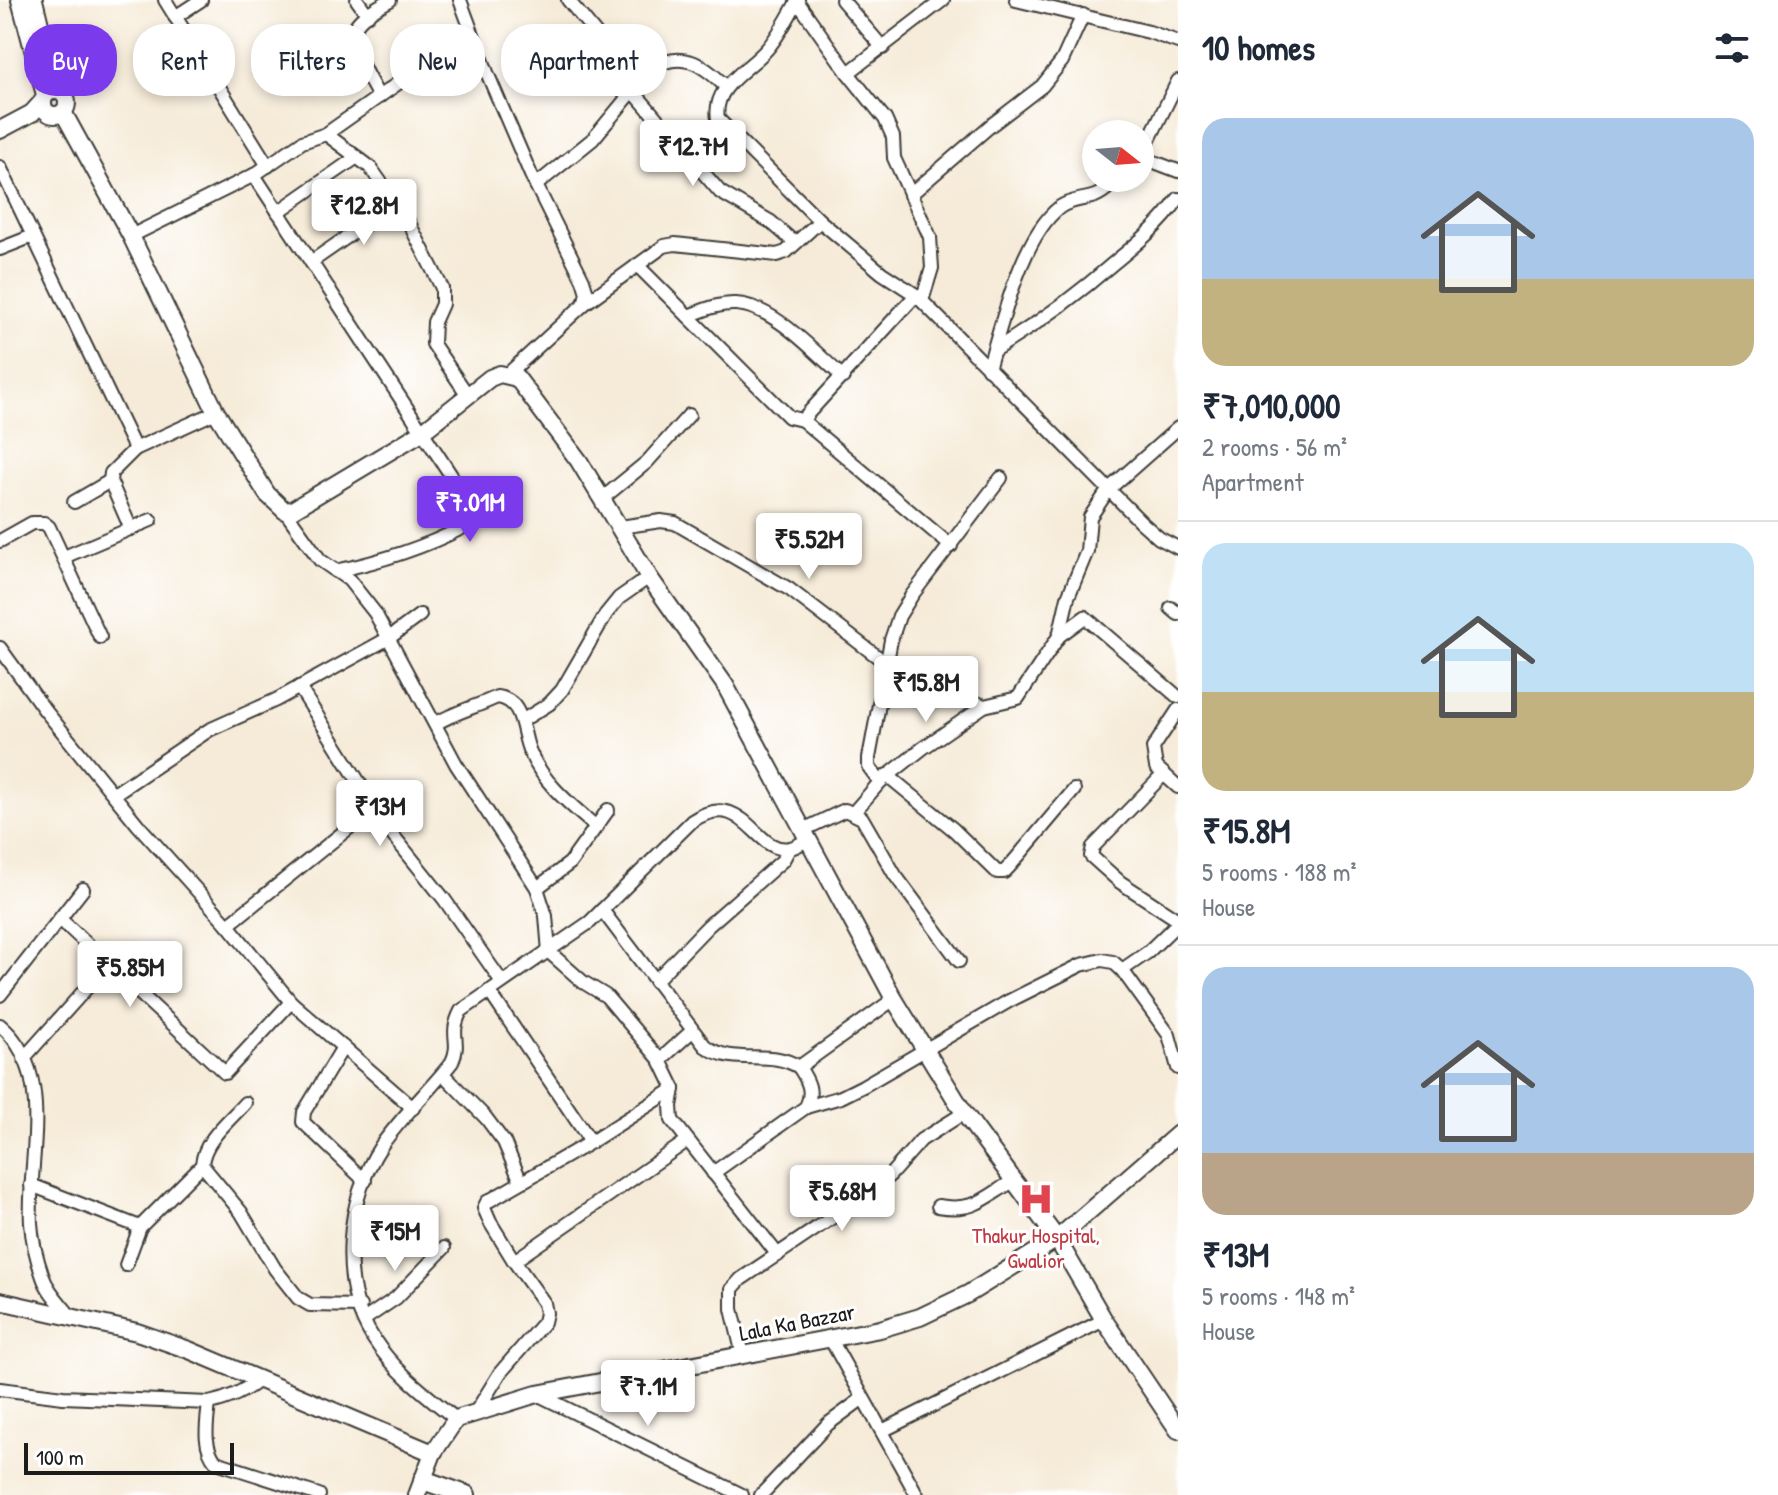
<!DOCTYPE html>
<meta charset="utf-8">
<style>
body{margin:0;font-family:"Patrick Hand",sans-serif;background:#f6f6f7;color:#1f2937;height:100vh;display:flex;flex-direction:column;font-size:30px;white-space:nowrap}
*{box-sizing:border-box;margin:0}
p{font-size:26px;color:#747a83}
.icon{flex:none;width:44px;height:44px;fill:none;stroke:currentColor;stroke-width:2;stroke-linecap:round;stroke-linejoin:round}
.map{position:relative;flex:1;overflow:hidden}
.sheet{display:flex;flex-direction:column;background:#fff;width:600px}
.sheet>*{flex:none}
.guide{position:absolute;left:24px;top:24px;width:760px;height:72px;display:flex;gap:16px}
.needle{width:52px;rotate:107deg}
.tools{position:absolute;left:1082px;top:120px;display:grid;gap:16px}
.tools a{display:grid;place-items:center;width:72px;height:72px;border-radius:50%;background:#fff;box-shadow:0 4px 12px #0003;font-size:40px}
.scale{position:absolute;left:24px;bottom:20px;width:210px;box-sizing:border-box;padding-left:8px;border:4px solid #1c1c1c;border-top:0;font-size:22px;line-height:28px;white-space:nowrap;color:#1c1c1c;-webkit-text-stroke:6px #fff;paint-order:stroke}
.price{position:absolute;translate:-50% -68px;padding:0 18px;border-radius:8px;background:#fff;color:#222;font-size:26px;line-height:52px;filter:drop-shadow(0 2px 4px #0008)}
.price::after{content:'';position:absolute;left:50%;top:48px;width:24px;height:18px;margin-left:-12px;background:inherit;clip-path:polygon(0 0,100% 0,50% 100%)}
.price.current{background:#7c3aed;color:#fff}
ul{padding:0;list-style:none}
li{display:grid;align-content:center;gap:16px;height:424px;padding:0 24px}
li+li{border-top:2px solid #e0e1e3}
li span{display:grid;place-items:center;height:248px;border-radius:24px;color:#555}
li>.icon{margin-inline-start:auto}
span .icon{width:144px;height:144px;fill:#fffc;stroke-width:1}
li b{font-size:34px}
h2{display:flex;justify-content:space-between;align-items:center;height:96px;padding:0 24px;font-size:34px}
.tag{padding:0 28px;border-radius:32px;background:#fff;box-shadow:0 4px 12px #0003;font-size:28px;line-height:72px}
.tag.current{background:#7c3aed;color:#fff}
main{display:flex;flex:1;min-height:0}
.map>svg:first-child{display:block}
</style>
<main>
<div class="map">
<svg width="1178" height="1495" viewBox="0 0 1178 1495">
<rect width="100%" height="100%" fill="#fff"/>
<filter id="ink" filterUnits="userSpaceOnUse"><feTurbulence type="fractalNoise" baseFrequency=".0125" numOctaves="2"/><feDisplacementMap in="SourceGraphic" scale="16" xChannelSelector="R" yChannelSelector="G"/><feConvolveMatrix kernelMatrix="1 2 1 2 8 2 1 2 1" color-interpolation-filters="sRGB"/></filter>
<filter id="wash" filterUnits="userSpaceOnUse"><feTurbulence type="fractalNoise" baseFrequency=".006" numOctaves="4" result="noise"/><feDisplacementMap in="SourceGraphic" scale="32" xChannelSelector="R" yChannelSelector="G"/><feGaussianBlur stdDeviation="1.8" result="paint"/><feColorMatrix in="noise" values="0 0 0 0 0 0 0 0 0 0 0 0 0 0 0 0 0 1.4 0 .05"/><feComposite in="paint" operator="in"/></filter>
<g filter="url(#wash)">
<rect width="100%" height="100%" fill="#f6ebd8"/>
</g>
<g filter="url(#ink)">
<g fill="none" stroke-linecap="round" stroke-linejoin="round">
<g stroke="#3d3b38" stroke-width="16">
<g id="minor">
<polyline points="165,0 268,166"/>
<polyline points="357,0 368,15"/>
<polyline points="460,0 488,75 531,175 583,280 587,293 584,304 508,374"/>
<polyline points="568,0 616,58 633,91 720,192 771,222 795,243"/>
<path d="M798 0C788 17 780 34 767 49 749 70 712 86 718 119L820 221 882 273 916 295 1141 522 1159 538 1178 548"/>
<polyline points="842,0 883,48"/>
<polyline points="1016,0 1149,32 1178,42"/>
<polyline points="797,1 848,73 885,119 893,137 894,158 930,237 932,268 922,301"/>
<polyline points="175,17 201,0"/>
<polyline points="848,73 943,0"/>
<path d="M379 97C371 82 346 43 355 27 362 15 378 7 390 0"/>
<polyline points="326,134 370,167 408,221 442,288 442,304 434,322 433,344 467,394"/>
<polyline points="1141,157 1178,171"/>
<polyline points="1140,158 1178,81"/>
<polyline points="0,167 135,449 216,412"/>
<path d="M254 175 458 486C464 500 469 511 464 527 423 548 379 562 335 571"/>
<path d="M536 185 593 139 651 69C681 49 703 64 725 86"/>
<polyline points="910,195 990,126 1042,86 1062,61 1083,15"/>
<polyline points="278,212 357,157"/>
<polyline points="131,236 254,175 302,142 326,134 431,60 473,35"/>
<polyline points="0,249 33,236"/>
<polyline points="311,262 396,203"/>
<polyline points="637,265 789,417 802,420 916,295"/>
<polyline points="584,304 664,246 675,244 777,255 786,252 820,221"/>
<path d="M688 316C704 310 719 303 736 304 774 306 815 353 843 377"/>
<path d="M994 350C1038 324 1077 295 1116 261 1138 243 1162 223 1178 199"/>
<path d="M988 369C1002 324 1021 237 1060 207 1070 200 1083 200 1095 196 1104 193 1112 184 1120 178"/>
<polyline points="802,420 951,546"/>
<polyline points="1001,478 912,595 899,616 891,640 869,758 869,767 880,782 923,748 984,706 1018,698 1059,636 1085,617 1178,697"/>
<polyline points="603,498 647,462 689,415"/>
<polyline points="74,502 110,481"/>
<polyline points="285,511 320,560 349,580 375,613 456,764 537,888 546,916 549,952 583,982 606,996 660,1060 674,1089 671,1106 672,1120 778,1255"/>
<polyline points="620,527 661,521 675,523 789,589 887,664 984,706"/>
<polyline points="131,529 110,481 111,473 135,449"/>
<polyline points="0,541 32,523 44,523 49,527 100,637"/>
<polyline points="64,557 151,520"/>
<polyline points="1171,608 1178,614"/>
<polyline points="1059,636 1068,597 1087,551 1090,517 1109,489 1178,428"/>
<polyline points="0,648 44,709 138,825 228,925 291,1002 413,1108"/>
<polyline points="299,687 391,833 444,899 502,982"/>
<polyline points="1178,710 1153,748 1156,767 1178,787"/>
<polyline points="523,720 549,704 562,690 606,614 619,598 649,577"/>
<path d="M435 724C455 712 476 707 497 697 525 700 521 733 530 752 543 783 571 805 596 827"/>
<polyline points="887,775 954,830 997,872 1004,872 1009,867 1074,790"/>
<polyline points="1163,775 1093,847 1091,856 1120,882 1178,920"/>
<polyline points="114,794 209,730 276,700 389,638 420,615"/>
<polyline points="854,812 880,782"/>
<polyline points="803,830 845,810 862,818 895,875 959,961"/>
<polyline points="537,888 570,863 608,810"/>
<path d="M602 910 705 1046C735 1067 770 1048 799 1067"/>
<polyline points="60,919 225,1073 291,1002"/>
<polyline points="1178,923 1148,952 1122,970 1169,1035 1178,1068"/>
<polyline points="228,925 375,807"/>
<polyline points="655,981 708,926 783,860 789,849"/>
<polyline points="489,991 591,1142"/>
<polyline points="0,995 83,889"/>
<path d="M0 1025C57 1073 27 1159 31 1223 32 1240 37 1260 43 1277 48 1292 61 1304 71 1317"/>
<polyline points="343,1047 304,1112 303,1122 365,1181"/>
<polyline points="24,1058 108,964"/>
<polyline points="660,1060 692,1031"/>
<polyline points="443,1074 486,1118 504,1142 521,1182"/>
<path d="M245 1103C230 1120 203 1141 202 1165L241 1212 275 1269 298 1298 310 1305 360 1306"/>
<polyline points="806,1107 841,1097 863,1086 1009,1001 1081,965 1102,960 1113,962 1122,970"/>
<path d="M713 1173 806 1107C814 1091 808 1081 799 1067L894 999"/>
<polyline points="31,1185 140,1227"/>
<path d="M938 1206C975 1212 983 1199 1013 1181"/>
<polyline points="514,1261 687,1141"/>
<polyline points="126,1265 140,1227 202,1165"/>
<polyline points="365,1319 396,1298 444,1248"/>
<polyline points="830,1338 917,1495"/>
<polyline points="743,1355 732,1309 732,1289 741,1279 873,1190 891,1174 921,1140 964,1113"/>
<path d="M0 1389 63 1397 209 1403C229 1399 244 1392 260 1379"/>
<polyline points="537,1394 742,1495"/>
<path d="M209 1403C207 1424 202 1445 216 1462L319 1495"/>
<polyline points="474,1415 500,1373 544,1322 546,1313 544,1303 514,1261 490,1222 484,1208 487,1202 591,1142 674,1089"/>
<path d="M456 1419C426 1395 394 1371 373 1338 338 1283 346 1199 381 1146 402 1116 430 1090 452 1062 462 1040 448 1036 461 1011L590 922 692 821C745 786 755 856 790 848 796 847 802 842 808 840"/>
<polyline points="882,1431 1104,1320"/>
<polyline points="761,1495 828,1424 863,1398"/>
</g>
</g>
<g stroke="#3d3b38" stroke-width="20">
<g id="tertiary">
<polyline points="20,0 45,95"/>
<polyline points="34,0 56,90"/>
<circle cx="55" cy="103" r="12"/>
<polyline points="63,112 131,236 216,412 267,494 285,511 292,510 422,432 490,378 500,374 517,378 579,461 649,577 725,685 894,999 964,1113 1057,1239 1104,1320 1178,1430"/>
<polyline points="0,130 32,113 42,102"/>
<polyline points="0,1301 137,1332 189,1350 433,1453"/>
<polyline points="417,1495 433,1453 456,1419 537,1394 880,1329 920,1317 968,1294 1057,1239 1178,1134"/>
</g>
</g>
<g stroke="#3d3b38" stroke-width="22">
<polyline id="secondary" points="423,1480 466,1495"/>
</g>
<use href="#minor" stroke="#fff" stroke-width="12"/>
<use href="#tertiary" stroke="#fff" stroke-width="16"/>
<use href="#secondary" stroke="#fff" stroke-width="18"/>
</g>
</g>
<defs>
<g id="hospital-bare" transform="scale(2.76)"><path d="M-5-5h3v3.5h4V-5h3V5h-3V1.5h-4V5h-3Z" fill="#e0444e" stroke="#fff" stroke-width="2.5" paint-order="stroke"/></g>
</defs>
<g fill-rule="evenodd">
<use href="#hospital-bare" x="1036" y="1199"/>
</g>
<g text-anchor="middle" stroke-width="6" stroke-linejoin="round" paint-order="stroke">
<g font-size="22" fill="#be3a42" stroke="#fff">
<text x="1036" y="1243">Thakur Hospital,<tspan x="1036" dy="25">Gwalior</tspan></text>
</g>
<g font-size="22" fill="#1c1c1c" stroke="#fff">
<text transform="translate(797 1322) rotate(-11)" y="8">Lala Ka Bazzar</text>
</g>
</g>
</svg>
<div class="tools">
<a><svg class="needle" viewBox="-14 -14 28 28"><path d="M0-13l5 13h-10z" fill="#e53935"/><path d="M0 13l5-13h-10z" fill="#747a83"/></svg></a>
</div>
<div class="scale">100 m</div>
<b class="price" style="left:693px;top:188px">₹12.7M</b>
<b class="price" style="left:364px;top:247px">₹12.8M</b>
<b class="price current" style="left:470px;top:544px">₹7.01M</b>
<b class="price" style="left:809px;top:581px">₹5.52M</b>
<b class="price" style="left:926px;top:724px">₹15.8M</b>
<b class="price" style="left:380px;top:848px">₹13M</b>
<b class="price" style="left:130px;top:1009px">₹5.85M</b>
<b class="price" style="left:842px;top:1233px">₹5.68M</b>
<b class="price" style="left:395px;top:1273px">₹15M</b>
<b class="price" style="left:648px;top:1428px">₹7.1M</b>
<div class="guide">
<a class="tag current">Buy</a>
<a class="tag">Rent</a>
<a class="tag">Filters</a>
<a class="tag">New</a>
<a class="tag">Apartment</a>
</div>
</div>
<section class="sheet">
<h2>10 homes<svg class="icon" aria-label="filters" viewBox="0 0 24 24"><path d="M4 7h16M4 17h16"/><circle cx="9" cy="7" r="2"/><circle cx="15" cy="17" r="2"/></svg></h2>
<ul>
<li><span style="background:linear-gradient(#a9c7e8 65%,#c2b280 0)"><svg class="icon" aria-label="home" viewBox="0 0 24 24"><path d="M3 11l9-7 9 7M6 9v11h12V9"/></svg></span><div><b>₹7,010,000</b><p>2 rooms · 56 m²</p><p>Apartment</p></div></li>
<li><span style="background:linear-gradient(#bfe0f5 60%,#c2b280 0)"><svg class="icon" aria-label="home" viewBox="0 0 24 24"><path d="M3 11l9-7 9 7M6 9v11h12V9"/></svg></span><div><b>₹15.8M</b><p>5 rooms · 188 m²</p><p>House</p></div></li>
<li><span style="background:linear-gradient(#a9c7e8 75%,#b9a48a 0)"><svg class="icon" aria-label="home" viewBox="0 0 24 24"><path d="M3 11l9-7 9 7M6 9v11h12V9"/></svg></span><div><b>₹13M</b><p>5 rooms · 148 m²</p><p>House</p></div></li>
</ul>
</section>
</main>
